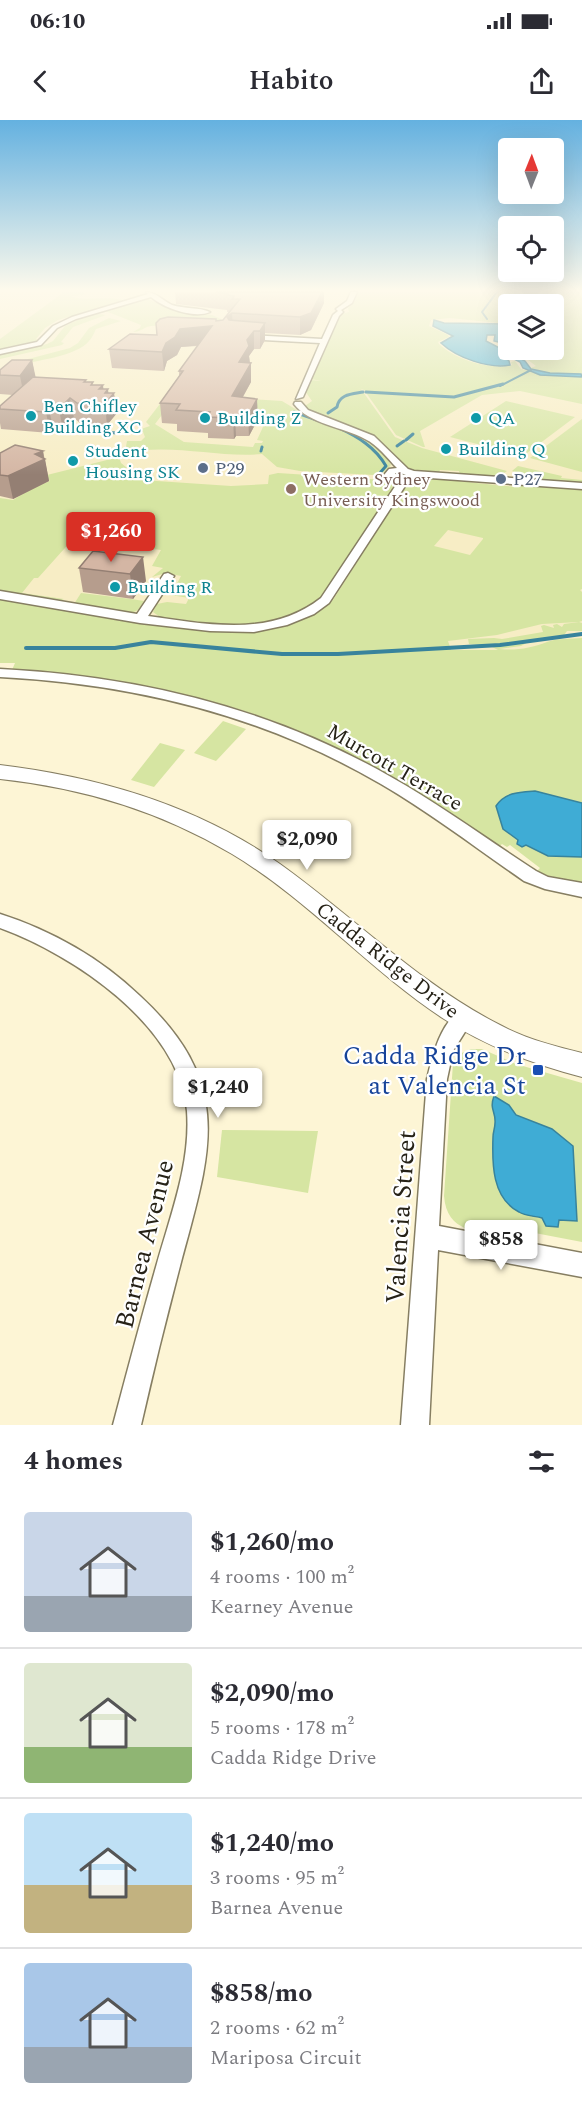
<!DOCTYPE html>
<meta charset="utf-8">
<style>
body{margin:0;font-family:Spectral,serif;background:#f7f7f7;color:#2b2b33;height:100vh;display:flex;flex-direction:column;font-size:22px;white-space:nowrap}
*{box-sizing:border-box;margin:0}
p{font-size:20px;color:#7c7c81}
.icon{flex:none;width:33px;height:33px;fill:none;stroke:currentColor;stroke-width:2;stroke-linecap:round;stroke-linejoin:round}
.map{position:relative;height:1305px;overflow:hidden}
.panel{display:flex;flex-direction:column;background:#fff;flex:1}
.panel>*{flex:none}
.needle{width:39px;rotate:1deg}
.fabs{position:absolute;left:498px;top:18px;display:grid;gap:12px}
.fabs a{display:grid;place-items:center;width:66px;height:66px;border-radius:6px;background:#fff;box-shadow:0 6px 24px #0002;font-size:30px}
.price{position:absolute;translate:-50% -51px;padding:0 14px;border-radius:6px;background:#fff;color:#222;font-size:20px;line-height:39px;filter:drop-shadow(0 2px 3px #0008)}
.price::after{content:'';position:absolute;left:50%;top:36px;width:18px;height:14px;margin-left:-9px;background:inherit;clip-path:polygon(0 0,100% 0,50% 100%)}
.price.active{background:#d93025;color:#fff}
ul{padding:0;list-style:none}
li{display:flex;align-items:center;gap:18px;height:150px;padding:0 24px}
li+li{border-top:2px solid #e1e1e2}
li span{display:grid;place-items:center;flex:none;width:168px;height:120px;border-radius:6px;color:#555}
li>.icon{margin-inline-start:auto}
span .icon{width:72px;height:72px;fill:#fffc;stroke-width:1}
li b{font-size:26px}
h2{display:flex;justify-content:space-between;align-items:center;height:72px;padding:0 24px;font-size:26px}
.status{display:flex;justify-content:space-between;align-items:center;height:42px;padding:0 30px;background:#fff;direction:ltr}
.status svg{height:16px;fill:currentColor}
header{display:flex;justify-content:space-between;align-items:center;height:78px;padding:0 24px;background:#fff;font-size:27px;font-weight:600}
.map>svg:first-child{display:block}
</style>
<div class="status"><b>06:10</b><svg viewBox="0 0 49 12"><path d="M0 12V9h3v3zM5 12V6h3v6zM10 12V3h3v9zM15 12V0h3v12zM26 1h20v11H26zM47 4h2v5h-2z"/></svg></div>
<header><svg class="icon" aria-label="back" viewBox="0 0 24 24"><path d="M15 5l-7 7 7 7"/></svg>Habito<svg class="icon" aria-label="share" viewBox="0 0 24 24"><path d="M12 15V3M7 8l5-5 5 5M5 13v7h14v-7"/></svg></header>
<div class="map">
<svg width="582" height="1305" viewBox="0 0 582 1305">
<rect width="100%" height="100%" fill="#fdf5d5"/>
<path fill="#f7edc5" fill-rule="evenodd" d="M0 172H582V568L0 508ZM508 184H554V230H508Z"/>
<g fill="#d6e5a2" fill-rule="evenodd">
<path d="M64 172H84V175L72 176C79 182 110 175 125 181L58 200 45 208 36 219 40 221 7 227 8 228 0 231V219Z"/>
<path d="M357 172H582V284L520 271 482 275 420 311 425 327H423L396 315 364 270 339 262 361 269 395 317 422 328 507 351 499 356 460 355 459 351 440 350 438 355 409 350 375 318 305 288V286L312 281 305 271 311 260 321 261 311 259 339 195 349 192 348 188 355 181ZM508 184H554V230H515L536 246 525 250 521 249 515 241 511 242 512 245C489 250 456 240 439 224L438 222 449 217 448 215 429 206 431 200 450 198 508 204Z"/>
<path d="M146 178 168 188 212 195 221 199 209 216C190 211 170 204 151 206 144 207 141 212 133 212L140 208 141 205 103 190Z"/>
<polygon points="93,193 106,195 73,207 61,222 64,223 62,225 0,239 0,235 47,224 53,221 65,206"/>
<path d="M109 198 121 201 96 209C94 213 92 218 89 221 77 236 35 241 17 245V242L70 228 78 223 89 208Z"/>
<path d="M166 276 171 283 155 304 184 322 253 327 255 323H262L263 321 257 320 268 296 250 286V279L282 281 302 293 363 317 385 335 391 345 384 352 374 355 300 351 277 347 262 334C216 338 167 322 122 334L125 332 127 321H141L145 317 143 312H140L141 309 150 306 146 302Z"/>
<polygon points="506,281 575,297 523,336 450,317"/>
<polygon points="582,299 582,352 530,338"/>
<path d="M119 337 121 343 142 360 231 366 268 364 269 355 278 353 385 360 393 365C389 382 367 408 356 424 345 442 334 467 317 481 274 516 211 503 160 497L153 492 157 484 167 482 186 484 189 478 171 475 181 456 166 453 152 457 163 448 152 446 161 430 73 419 38 458H34L22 473 64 479 59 481 0 472V378L13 380 32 368 50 361 43 356Z"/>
<polygon points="518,346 562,356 561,358 582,360 582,362 544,360 512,351"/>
<path d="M426 358C458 360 487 365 519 367V365L582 369V469L580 470 582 472V501L579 502 582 503V511H567L562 518 532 520 521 526 499 529C516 531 531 528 547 522 557 518 571 519 582 518V763L535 753 540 748 510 725 507 727 502 724 499 727C448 694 398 658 343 631 239 579 128 558 12 550L15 543H0V477L218 512 255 511 298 501 324 487 333 480 406 365 414 360ZM448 410 483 418V419L470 435 434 426ZM579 502 564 504 562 507 557 504 553 505 554 508 544 505 541 506 543 512 502 519 494 518 468 519 469 524 490 526 498 530H451L448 521 497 515 542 504Z"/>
<path d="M81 473 131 479 144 481C141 485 140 490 134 492 121 496 89 487 74 484Z"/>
<polygon points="223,601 246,609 216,641 194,633"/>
<polygon points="160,623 185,630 154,667 131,660"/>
<path d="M471 929H482L516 944 582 963V1122L514 1109 506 1117C477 1111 447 1113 444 1076L453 943 457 935Z"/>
<polygon points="222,1010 318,1011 308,1073 217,1057"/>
</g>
<g fill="#3facd5" stroke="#38839c" stroke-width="1.5">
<path d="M434 200 444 203 508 204V208L506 209 508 210V219L505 220 506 224 494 221 495 215H487L486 221 525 241 531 249 550 253 581 254 582 257 540 255 523 248 520 242 504 234 501 235 509 241 510 245C489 249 457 238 441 223L453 216 433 206Z"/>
<path d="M535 671 582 683V737L548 736 526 725 522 727 517 724 518 720 503 709 496 686C505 672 520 672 535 671Z"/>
<path d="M494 976 509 985 516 995 552 1009 573 1026 577 1101 559 1100 558 1107 546 1106 542 1098C535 1096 525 1096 519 1092 492 1078 492 1044 493 1017 493 1012 495 1008 495 1003 496 991 489 990 494 976Z"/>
</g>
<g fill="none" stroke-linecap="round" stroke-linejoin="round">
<g stroke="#38839c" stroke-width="2">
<polyline points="487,199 482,192 497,172"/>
<polyline points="500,266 531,250"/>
</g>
<g stroke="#38839c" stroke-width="3">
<polyline points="366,272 454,277 503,264"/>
<polyline points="294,292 320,301"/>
<path d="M328 293 337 287C339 274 352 274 363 272"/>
<path d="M339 308C358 317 375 327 386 346L379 354"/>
<polyline points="85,309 116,313"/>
<polyline points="406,320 413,314"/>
<polyline points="397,326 404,321"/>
<polyline points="261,331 262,327"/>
</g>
<polyline stroke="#38839c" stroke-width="4" points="26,528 115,528 151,522 282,534 338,534 500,525 582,514"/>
<g stroke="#867e62" stroke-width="3">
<g id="minor">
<path d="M146 172C156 172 163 181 172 185 184 189 199 187 210 192 194 199 164 188 151 177L76 199 57 208 41 225 0 234V230L37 222 53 206 72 197 148 174Z"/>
<polygon points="351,172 357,172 352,183 341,190 343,192 339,196 303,277 296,279 320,223 247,219 244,217 247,215 322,219 333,195 338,191 336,189 347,181"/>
<path d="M295 282H301L308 290 374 316 408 349 414 351 582 363V369L416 357 409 360 329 483 314 494 287 505 254 512 210 511 140 503 0 479V471L137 494 164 454 168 453 174 456 148 496C207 504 270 518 321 478L398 362 384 355 389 349 397 348C387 338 378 325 365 319 343 307 309 304 294 284ZM401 353 406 355 395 354V353Z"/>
<path d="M0 549C138 556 271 588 391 657 441 685 488 720 536 751L548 757 582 763V777L545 769 524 761C476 728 431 693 381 664 263 595 135 564 0 557Z"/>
<path d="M0 794C53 811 100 838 140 876 237 966 210 1033 180 1146 166 1199 153 1252 141 1305H113C127 1252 141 1199 156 1147 170 1096 191 1044 187 991 179 905 74 835 0 808Z"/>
<path d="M463 890 470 893 473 899 453 931 447 959 439 1106 582 1133V1157L438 1130 429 1305H401L427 959C432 938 441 899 463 890Z"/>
</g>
</g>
<g stroke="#867e62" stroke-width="2">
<path id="tertiary" d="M0 645C100 657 198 686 280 744 354 797 419 864 500 905 526 919 554 926 582 933V957C533 944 487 927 444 899 369 850 309 780 232 734 160 691 83 668 0 659Z"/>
</g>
<use href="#minor" fill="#fff" fill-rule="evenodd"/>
<use href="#tertiary" fill="#fff" fill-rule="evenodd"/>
</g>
<g fill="#b69d8d">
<polygon points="175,172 324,172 324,183 311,210 300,215 265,213 265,220 260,229 254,229 249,236 250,243 251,243 251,262 243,277 258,299 249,316 236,316 234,319 208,318 208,313 177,311 177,304 162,303 160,283 179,256 179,251 198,226 181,227 177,235 167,241 164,251 112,248 109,229 157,215 223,200 229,192 227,192 227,190 176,184"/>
<polygon points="32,240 35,257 86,262 93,265 103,265 103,269 108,273 117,293 107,305 80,303 74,298 63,310 53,309 50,313 1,309 0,303 0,286 13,275 0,274 0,250"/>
<polygon points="43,331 49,361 13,379 0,376 0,333"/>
<polygon points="93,431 146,461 133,479 83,472 79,448"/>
</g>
<g fill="#947f73">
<polygon points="322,172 324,172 324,183 311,210 300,215 300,197"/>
<polygon points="232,193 233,211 227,197"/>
<polygon points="265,203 265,220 260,229 260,211"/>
<polygon points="212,206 213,224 181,227 177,235 167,241 164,251 162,232 166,223 180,209"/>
<polygon points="254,211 254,229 249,236 250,245 251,243 251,262 232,296 232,276 239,242 247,220"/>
<polygon points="32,240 36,259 24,276 20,256"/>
<polygon points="103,265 105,284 105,273 108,269 109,279 114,273 117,293 107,305 105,284 99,269"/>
<polygon points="70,278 74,298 63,310 59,289"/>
<polygon points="257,279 258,299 249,316 248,296"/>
<polygon points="49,288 53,309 50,313 46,292"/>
<polygon points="235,295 236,316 234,319 233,298"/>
<polygon points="43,331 44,339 45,339 49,361 13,379 8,356 35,334"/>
<polygon points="143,437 146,461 133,479 130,454"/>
</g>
<g fill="#d4b6a4" stroke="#947f73" stroke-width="1.5">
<polygon points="216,172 322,172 311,193 300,197 232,193 227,197 229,200 265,203 260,211 254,211 247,220 249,226 239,242 251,243 232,276 257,279 248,296 235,295 233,298 207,297 210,292 176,290 180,284 160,283 183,251 179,251 212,206 180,209 175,217 166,223 162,232 109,229 130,214 157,215 156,203 160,199 168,197 216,199 216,201 223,200 240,179 232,179 234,176 227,175 228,174"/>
<polygon points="12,240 32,240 20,256 0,255 0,250"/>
<polygon points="33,257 86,260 84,262 93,262 91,265 103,265 99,269 108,269 105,273 114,273 105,284 77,283 70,278 59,289 49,288 46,292 0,289 0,286"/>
<polygon points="15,325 43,331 35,334 45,339 8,356 0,355 0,333"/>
<polygon points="93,431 143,437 130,454 79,448"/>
</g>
<linearGradient id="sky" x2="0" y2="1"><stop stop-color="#64b1e0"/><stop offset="0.48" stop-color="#fefaec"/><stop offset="1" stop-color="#fefaec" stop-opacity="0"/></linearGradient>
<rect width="582" height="355" fill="url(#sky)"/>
<g fill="#0f9aa8" stroke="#fff" stroke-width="2">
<circle cx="31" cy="296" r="6"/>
<circle cx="205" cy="298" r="6"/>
<circle cx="476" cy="298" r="6"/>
<circle cx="446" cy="329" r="6"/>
<circle cx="73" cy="341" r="6"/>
<circle cx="115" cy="467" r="6"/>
</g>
<g fill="#5c6f8a" stroke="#fff" stroke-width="2">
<circle cx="203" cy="348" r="6"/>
<circle cx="501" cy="359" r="6"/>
</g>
<circle fill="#8d6e63" stroke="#fff" stroke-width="2" cx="291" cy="369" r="6"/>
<rect fill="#1a4fb4" stroke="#fff" stroke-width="2" x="532" y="944" width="12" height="12" rx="3"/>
<g text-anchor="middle" stroke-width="4.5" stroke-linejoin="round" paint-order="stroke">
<g font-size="18" fill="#0d838f" stroke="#fff" text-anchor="start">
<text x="43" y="292">Ben Chifley<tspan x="43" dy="21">Building XC</tspan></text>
<text x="217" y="304">Building Z</text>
<text x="488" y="304">QA</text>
<text x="458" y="335">Building Q</text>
<text x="85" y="337">Student<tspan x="85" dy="21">Housing SK</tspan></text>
<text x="127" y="473">Building R</text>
</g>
<g font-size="18" fill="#4e5e75" stroke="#fff" text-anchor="start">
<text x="215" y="354">P29</text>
<text x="513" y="365">P27</text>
</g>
<g font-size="18" fill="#785e54" stroke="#fff" text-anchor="start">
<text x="303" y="365">Western Sydney<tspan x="303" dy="21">University Kingswood</tspan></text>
</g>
<g font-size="21" fill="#262217" stroke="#fff">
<text transform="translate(395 647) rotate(30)" y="7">Murcott Terrace</text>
<text transform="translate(388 840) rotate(38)" y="7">Cadda Ridge Drive</text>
</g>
<g font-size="26" fill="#164399" stroke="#fff" text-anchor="end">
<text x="526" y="944">Cadda Ridge Dr<tspan x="526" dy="30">at Valencia St</tspan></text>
</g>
<g font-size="26" fill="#262217" stroke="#fff">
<text transform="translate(400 1097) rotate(-86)" y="9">Valencia Street</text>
<text transform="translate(144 1124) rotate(-76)" y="9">Barnea Avenue</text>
</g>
</g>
</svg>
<div class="fabs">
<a><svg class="needle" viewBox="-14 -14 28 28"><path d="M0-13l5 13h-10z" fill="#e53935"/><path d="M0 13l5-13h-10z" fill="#7c7c81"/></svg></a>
<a><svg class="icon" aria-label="locate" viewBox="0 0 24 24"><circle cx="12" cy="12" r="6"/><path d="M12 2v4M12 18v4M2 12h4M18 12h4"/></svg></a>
<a><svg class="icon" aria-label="layers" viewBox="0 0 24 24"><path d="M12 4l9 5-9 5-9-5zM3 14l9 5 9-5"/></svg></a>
</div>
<b class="price active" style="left:111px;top:443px">$1,260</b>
<b class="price" style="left:307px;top:751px">$2,090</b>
<b class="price" style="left:218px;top:999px">$1,240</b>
<b class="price" style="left:501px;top:1151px">$858</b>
</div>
<section class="panel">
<h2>4 homes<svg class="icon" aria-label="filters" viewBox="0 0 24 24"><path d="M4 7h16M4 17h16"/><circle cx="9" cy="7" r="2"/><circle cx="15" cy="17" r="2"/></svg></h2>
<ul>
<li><span style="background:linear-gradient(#c9d6e8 70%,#9aa5b1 0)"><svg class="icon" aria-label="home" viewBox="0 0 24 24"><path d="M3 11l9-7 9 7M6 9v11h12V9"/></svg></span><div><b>$1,260/mo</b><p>4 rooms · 100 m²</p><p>Kearney Avenue</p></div></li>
<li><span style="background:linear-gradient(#dfe7d0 70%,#8fb573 0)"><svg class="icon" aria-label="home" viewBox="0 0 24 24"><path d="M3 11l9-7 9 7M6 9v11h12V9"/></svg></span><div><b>$2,090/mo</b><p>5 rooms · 178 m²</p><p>Cadda Ridge Drive</p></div></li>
<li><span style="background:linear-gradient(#bfe0f5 60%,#c2b280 0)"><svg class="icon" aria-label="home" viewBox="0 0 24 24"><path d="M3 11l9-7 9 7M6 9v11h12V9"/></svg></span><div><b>$1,240/mo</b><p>3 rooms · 95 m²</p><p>Barnea Avenue</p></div></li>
<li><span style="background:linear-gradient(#a9c7e8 70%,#9aa5b1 0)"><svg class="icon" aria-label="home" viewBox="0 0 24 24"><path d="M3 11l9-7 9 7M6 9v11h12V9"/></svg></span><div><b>$858/mo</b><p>2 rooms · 62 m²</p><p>Mariposa Circuit</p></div></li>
</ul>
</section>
